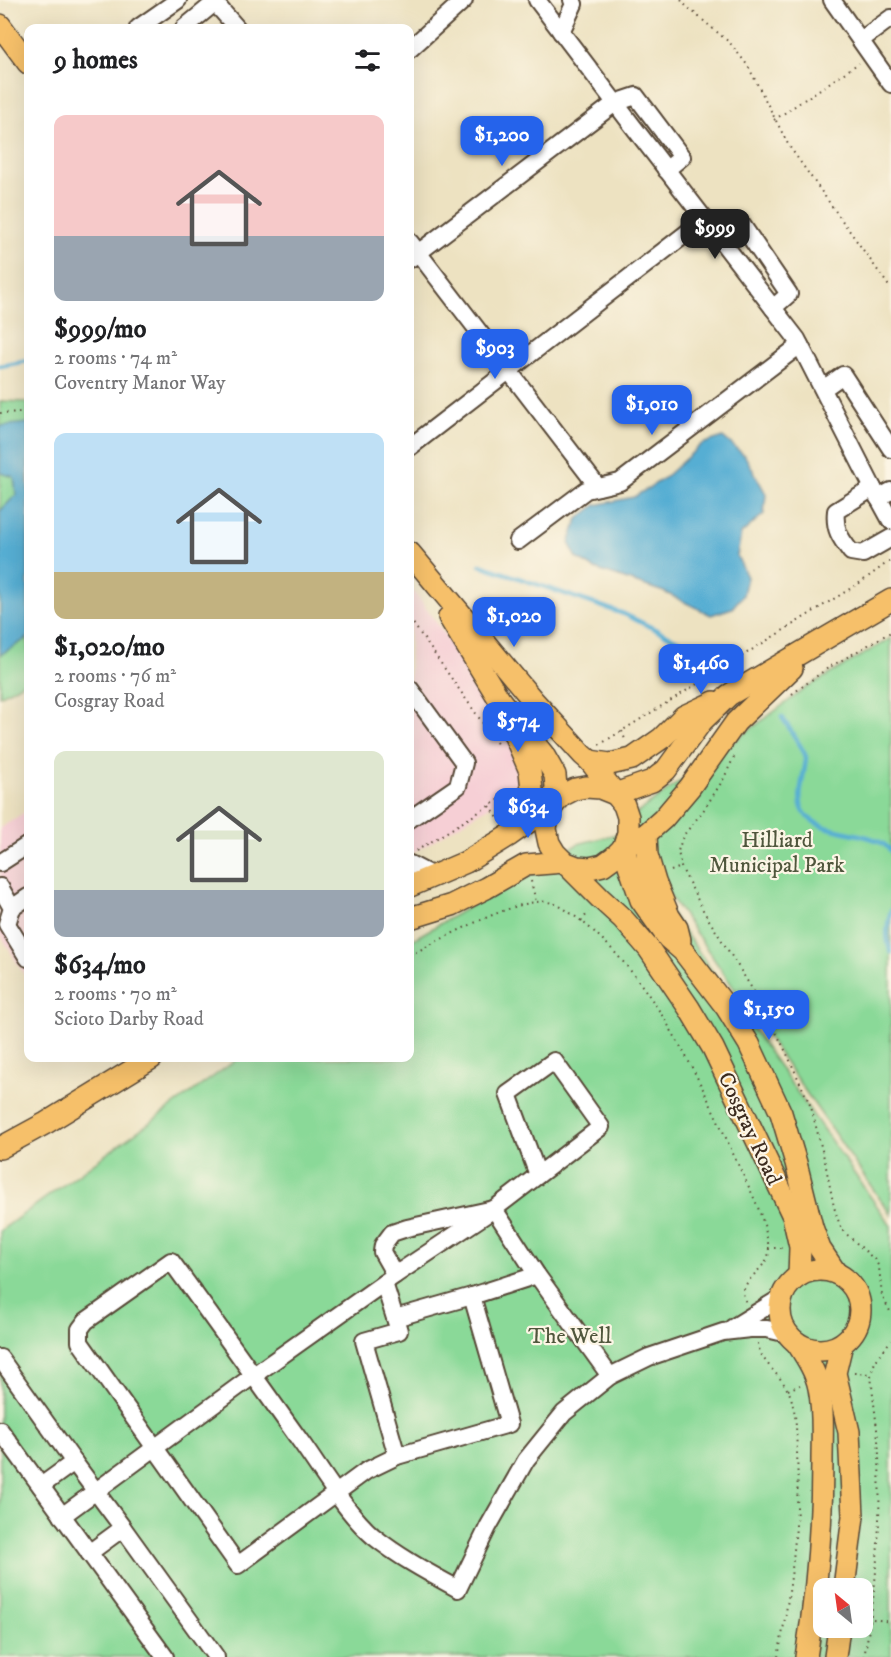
<!DOCTYPE html>
<meta charset="utf-8">
<style>
body{margin:0;font-family:"IM FELL DW Pica",serif;background:#f2f2f2;color:#202124;height:100vh;display:flex;flex-direction:column;font-size:22px;white-space:nowrap}
*{box-sizing:border-box;margin:0}
p{font-size:20px;color:#757577}
.icon{flex:none;width:33px;height:33px;fill:none;stroke:currentColor;stroke-width:2;stroke-linecap:round;stroke-linejoin:round}
.map{position:relative;flex:1;overflow:hidden}
.details{position:absolute;left:24px;top:24px;width:390px;height:1038px;display:flex;flex-direction:column;background:#fff;border-radius:12px;box-shadow:0 6px 24px #0002}
.details>*{flex:none}
.needle{width:39px;rotate:331deg}
.fabs{position:absolute;left:813px;top:1578px;display:grid;gap:12px}
.fabs a{display:grid;place-items:center;width:60px;height:60px;border-radius:12px;background:#fff;box-shadow:0 6px 24px #0002;font-size:30px}
.price{position:absolute;translate:-50% -51px;padding:0 14px;border-radius:12px;background:#2563eb;color:#fff;font-size:20px;line-height:39px;filter:drop-shadow(0 2px 3px #0008)}
.price::after{content:'';position:absolute;left:50%;top:36px;width:18px;height:14px;margin-left:-9px;background:inherit;clip-path:polygon(0 0,100% 0,50% 100%)}
.price.selected{background:#222;color:#fff}
ul{padding:0;list-style:none}
li{display:grid;align-content:center;gap:12px;height:318px;padding:0 30px}
li span{display:grid;place-items:center;height:186px;border-radius:12px;color:#555}
li>.icon{margin-inline-start:auto}
span .icon{width:108px;height:108px;fill:#fffc;stroke-width:1}
li b{font-size:26px}
h2{display:flex;justify-content:space-between;align-items:center;height:72px;padding:0 30px;font-size:26px}
.map>svg:first-child{display:block}
</style>
<div class="map">
<svg width="891" height="1657" viewBox="0 0 891 1657">
<rect width="100%" height="100%" fill="#fcf5e5"/>
<filter id="ink" filterUnits="userSpaceOnUse"><feTurbulence type="fractalNoise" baseFrequency=".0167" numOctaves="2"/><feDisplacementMap in="SourceGraphic" scale="12" xChannelSelector="R" yChannelSelector="G"/><feConvolveMatrix kernelMatrix="1 2 1 2 8 2 1 2 1" color-interpolation-filters="sRGB"/></filter>
<filter id="wash" filterUnits="userSpaceOnUse"><feTurbulence type="fractalNoise" baseFrequency=".008" numOctaves="4" result="noise"/><feDisplacementMap in="SourceGraphic" scale="24" xChannelSelector="R" yChannelSelector="G"/><feGaussianBlur stdDeviation="1.35" result="paint"/><feColorMatrix in="noise" values="0 0 0 0 0 0 0 0 0 0 0 0 0 0 0 0 0 1.4 0 .05"/><feComposite in="paint" operator="in"/></filter>
<g filter="url(#wash)">
<rect width="100%" height="100%" fill="#ede2c1"/>
<g fill="#f6cfd5">
<polygon points="410,586 530,753 521,787 410,855"/>
<polygon points="28,810 28,981 0,934 0,828"/>
</g>
<g fill="#8ad998" stroke="#62825b" stroke-width="1.5" fill-rule="evenodd">
<polygon points="0,401 28,402 28,680 0,696"/>
<polygon points="891,638 891,1215 621,825 806,688"/>
<path d="M616 834 891 1226V1657H0V1231L239 1058H410V941L578 844ZM824 1588H862V1628H824Z"/>
</g>
<g fill="#56aed3" stroke="#486c78" stroke-width="1.5">
<polygon points="28,423 28,638 0,655 0,511 16,495 14,477 0,473 0,426"/>
<polygon points="723,437 745,456 766,494 764,514 741,534 737,556 747,577 743,595 732,608 711,615 664,592 595,569 577,558 569,543 578,519 596,505 634,497 663,479 702,444"/>
</g>
<g fill="none" stroke-linecap="round" stroke-linejoin="round">
<g stroke="#56aed3" stroke-width="4.5">
<polyline points="0,366 28,361"/>
<polyline points="480,565 624,614 737,669"/>
<path d="M782 717C787 725 804 750 806 757 806 759 805 765 805 766 803 780 796 800 804 812 820 838 872 827 891 851"/>
<path d="M891 910C887 924 885 939 891 952"/>
</g>
</g>
</g>
<g filter="url(#ink)">
<g fill="none" stroke-linecap="round" stroke-linejoin="round">
<g stroke="#564636" stroke-width="20">
<g id="minor">
<polyline points="537,0 632,125 797,339 873,488 891,521"/>
<polyline points="832,0 891,84"/>
<polyline points="215,3 237,28"/>
<polyline points="138,28 178,0"/>
<polyline points="184,28 218,0"/>
<polyline points="561,32 574,4 572,0"/>
<polyline points="861,40 891,18"/>
<polyline points="410,49 464,0"/>
<polyline points="718,237 740,222 789,294 773,308"/>
<polyline points="410,242 598,487"/>
<polyline points="410,259 615,103 636,96 682,157 666,170"/>
<polyline points="823,389 843,375 891,449"/>
<polyline points="410,447 705,219"/>
<path d="M873 488 836 511C834 529 840 538 851 552L863 554 891 538"/>
<polyline points="878,498 891,491"/>
<polyline points="518,541 586,490 620,482 800,345"/>
<polyline points="410,689 464,763 458,786 410,819"/>
<polyline points="0,863 28,845"/>
<polyline points="410,864 433,876"/>
<polyline points="0,887 12,908 7,924 28,958"/>
<polyline points="12,908 28,897"/>
<polyline points="395,1275 382,1252 383,1245 392,1233 407,1228 494,1209 537,1275 610,1376"/>
<polyline points="384,1283 399,1331 364,1341 397,1456"/>
<path d="M472 1296 509 1424 397 1456 366 1471 238 1565 80 1342V1329L86 1321 171 1261C215 1321 258 1382 301 1442 321 1470 347 1514 373 1536 399 1557 429 1573 458 1589L488 1527 526 1460 564 1413 610 1376 649 1357 723 1332 750 1329H767L788 1334"/>
<polyline points="395,1318 472,1296 537,1275"/>
<polyline points="732,1328 782,1297"/>
<polyline points="0,1358 74,1462 41,1486"/>
<polyline points="0,1430 165,1657"/>
<polyline points="74,1462 123,1528"/>
<polyline points="62,1516 254,1375 395,1275 494,1209 601,1127 554,1061 508,1094 538,1175"/>
<polyline points="89,1553 123,1528 216,1657"/>
</g>
</g>
<g stroke="#564636" stroke-width="24">
<g id="major">
<polyline points="0,25 28,63"/>
<polyline points="410,553 532,699 583,755 590,761 624,805 628,817 628,833 623,848 641,900 668,938 683,951 726,1007 749,1044 781,1113 796,1163 812,1227 820,1249 836,1273"/>
<polyline points="449,617 499,699 530,771 533,800 528,813 518,824"/>
<polyline points="499,699 543,754 555,775 556,787 554,804 548,816 546,829 549,843 555,853 600,898 623,919 649,949 689,1008 713,1048 793,1216 800,1247 799,1276"/>
<polyline points="590,761 610,764 632,759 662,738 684,716 714,702"/>
<polyline points="646,834 647,855 655,882 669,916 677,928 680,940"/>
<polyline points="410,886 466,862 510,835 554,804 563,795 575,789 586,787 600,788 615,794 652,781 666,770 702,721 729,695 891,600"/>
<polyline points="410,918 452,905 486,888 526,865 564,862 577,867 590,868 603,865 614,857 623,848 646,834 663,819 690,787 736,722 792,668"/>
<polyline points="0,1148 46,1123 152,1058"/>
<circle cx="820" cy="1310" r="40"/>
<path d="M797 1343C806 1357 816 1372 819 1388 824 1412 822 1437 822 1461 822 1527 817 1592 806 1657"/>
<polyline points="842,1344 835,1373 849,1432 853,1516 844,1588"/>
<polyline points="835,1657 839,1628"/>
</g>
</g>
<g stroke="#564636" stroke-width="2" stroke-dasharray="1.5 4.5" stroke-linecap="butt">
<polyline points="681,0 686,6 730,43 748,66 789,146 891,289"/>
<polyline points="774,120 859,63"/>
<polyline points="0,413 28,412"/>
<polyline points="410,619 498,745"/>
<polyline points="792,694 828,668 891,632"/>
<polyline points="622,731 626,742"/>
<polyline points="599,745 861,582 891,560"/>
<polyline points="734,757 723,780 703,811 683,836 678,851 681,867 704,912 763,1006 787,1054 811,1107 825,1162 834,1207 841,1229 875,1260 879,1267 882,1296 891,1313"/>
<polyline points="490,806 500,821"/>
<polyline points="416,851 513,791"/>
<polyline points="671,871 681,867"/>
<polyline points="531,881 536,902"/>
<polyline points="581,921 589,912"/>
<path d="M410 955C441 940 516 897 548 902 560 904 570 913 580 920 651 975 699 1077 735 1158 747 1184 762 1210 767 1238 768 1242 769 1248 769 1252 767 1271 734 1282 746 1302"/>
<polyline points="79,1060 83,1058"/>
<polyline points="768,1248 784,1248"/>
<path d="M758 1343C760 1362 779 1373 787 1389 790 1393 792 1400 793 1406 797 1420 796 1437 797 1452 800 1520 791 1590 778 1657"/>
<polyline points="854,1373 871,1374"/>
<polyline points="788,1390 800,1385"/>
<polyline points="873,1619 891,1622"/>
<path d="M864 1657C877 1591 881 1523 879 1456 878 1429 873 1401 871 1374L875 1362 891 1340"/>
</g>
<use href="#minor" stroke="#fff" stroke-width="16"/>
<use href="#major" stroke="#f6c06b" stroke-width="21"/>
</g>
</g>
<g text-anchor="middle" stroke-width="4.5" stroke-linejoin="round" paint-order="stroke">
<g font-size="22" fill="#4f563c" stroke="#fcf5e5">
<text x="777" y="847">Hilliard<tspan x="777" dy="25">Municipal Park</tspan></text>
<text x="570" y="1343">The Well</text>
</g>
<g font-size="22" fill="#3b2a1e" stroke="#fcf5e5">
<text transform="translate(751 1128) rotate(65)" y="8">Cosgray Road</text>
</g>
</g>
</svg>
<div class="fabs">
<a><svg class="needle" viewBox="-14 -14 28 28"><path d="M0-13l5 13h-10z" fill="#e53935"/><path d="M0 13l5-13h-10z" fill="#757577"/></svg></a>
</div>
<b class="price" style="left:502px;top:167px">$1,200</b>
<b class="price selected" style="left:715px;top:260px">$999</b>
<b class="price" style="left:495px;top:380px">$903</b>
<b class="price" style="left:652px;top:436px">$1,010</b>
<b class="price" style="left:514px;top:648px">$1,020</b>
<b class="price" style="left:701px;top:695px">$1,460</b>
<b class="price" style="left:518px;top:753px">$574</b>
<b class="price" style="left:528px;top:839px">$634</b>
<b class="price" style="left:769px;top:1041px">$1,150</b>
<section class="details">
<h2>9 homes<svg class="icon" aria-label="filters" viewBox="0 0 24 24"><path d="M4 7h16M4 17h16"/><circle cx="9" cy="7" r="2"/><circle cx="15" cy="17" r="2"/></svg></h2>
<ul>
<li><span style="background:linear-gradient(#f6c9c9 65%,#9aa5b1 0)"><svg class="icon" aria-label="home" viewBox="0 0 24 24"><path d="M3 11l9-7 9 7M6 9v11h12V9"/></svg></span><div><b>$999/mo</b><p>2 rooms · 74 m²</p><p>Coventry Manor Way</p></div></li>
<li><span style="background:linear-gradient(#bfe0f5 75%,#c2b280 0)"><svg class="icon" aria-label="home" viewBox="0 0 24 24"><path d="M3 11l9-7 9 7M6 9v11h12V9"/></svg></span><div><b>$1,020/mo</b><p>2 rooms · 76 m²</p><p>Cosgray Road</p></div></li>
<li><span style="background:linear-gradient(#dfe7d0 75%,#9aa5b1 0)"><svg class="icon" aria-label="home" viewBox="0 0 24 24"><path d="M3 11l9-7 9 7M6 9v11h12V9"/></svg></span><div><b>$634/mo</b><p>2 rooms · 70 m²</p><p>Scioto Darby Road</p></div></li>
</ul>
</section>
</div>
